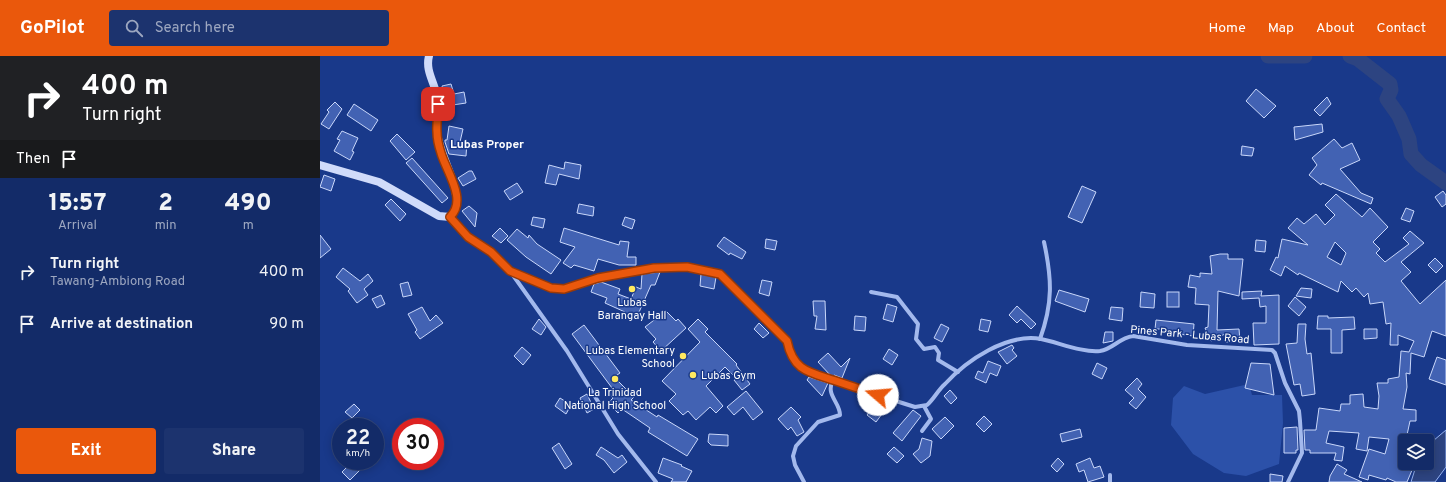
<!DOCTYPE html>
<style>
:root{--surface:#132b68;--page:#1c336e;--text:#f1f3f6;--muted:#9da7c0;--line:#32477c;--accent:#ea580c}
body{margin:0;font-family:Overpass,sans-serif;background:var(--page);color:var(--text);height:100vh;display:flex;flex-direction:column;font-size:15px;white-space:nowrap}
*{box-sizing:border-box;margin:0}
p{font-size:13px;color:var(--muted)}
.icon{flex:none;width:22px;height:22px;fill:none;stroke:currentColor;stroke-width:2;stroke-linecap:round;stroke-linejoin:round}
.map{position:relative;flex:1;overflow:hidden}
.sheet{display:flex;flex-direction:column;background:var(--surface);width:320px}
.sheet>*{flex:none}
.guide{background:#202124;color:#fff;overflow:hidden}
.fabs{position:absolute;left:1078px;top:378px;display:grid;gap:8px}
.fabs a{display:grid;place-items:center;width:36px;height:36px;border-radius:4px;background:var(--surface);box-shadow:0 2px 10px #0003,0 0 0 1px var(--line);font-size:20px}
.speed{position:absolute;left:12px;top:362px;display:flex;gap:8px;font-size:20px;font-weight:700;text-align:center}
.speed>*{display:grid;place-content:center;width:52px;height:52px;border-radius:50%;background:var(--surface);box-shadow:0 2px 10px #0003,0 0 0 1px var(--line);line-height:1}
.speed small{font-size:10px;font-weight:400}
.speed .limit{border:6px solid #d22;background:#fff;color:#111}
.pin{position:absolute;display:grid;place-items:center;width:34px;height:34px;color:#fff;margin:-17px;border-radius:8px;box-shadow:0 2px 6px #0006}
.me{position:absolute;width:44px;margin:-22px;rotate:288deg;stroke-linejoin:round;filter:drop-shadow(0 0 3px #0008)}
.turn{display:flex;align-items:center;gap:14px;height:84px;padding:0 16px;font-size:18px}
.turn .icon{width:52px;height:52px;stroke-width:2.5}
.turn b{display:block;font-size:28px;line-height:34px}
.then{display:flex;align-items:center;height:38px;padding:0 16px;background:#0003;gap:8px;font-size:15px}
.eta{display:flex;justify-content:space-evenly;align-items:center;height:68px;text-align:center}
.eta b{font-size:24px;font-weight:800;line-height:28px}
.action{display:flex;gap:8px;margin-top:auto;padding:8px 16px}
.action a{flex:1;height:46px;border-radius:4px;background:var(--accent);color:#fff;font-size:16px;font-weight:800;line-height:46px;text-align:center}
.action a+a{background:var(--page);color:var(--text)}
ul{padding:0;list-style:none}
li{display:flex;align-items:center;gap:12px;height:52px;padding:0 16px}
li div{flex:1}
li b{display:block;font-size:15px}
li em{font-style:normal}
header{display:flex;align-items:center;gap:24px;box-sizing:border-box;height:56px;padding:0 20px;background:var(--accent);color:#fff}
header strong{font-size:19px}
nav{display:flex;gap:22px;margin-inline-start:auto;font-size:14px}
.search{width:280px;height:36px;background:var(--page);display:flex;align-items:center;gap:10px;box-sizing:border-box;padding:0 14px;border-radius:4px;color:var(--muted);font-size:15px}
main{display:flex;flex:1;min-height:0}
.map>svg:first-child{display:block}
</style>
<header>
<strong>GoPilot</strong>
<div class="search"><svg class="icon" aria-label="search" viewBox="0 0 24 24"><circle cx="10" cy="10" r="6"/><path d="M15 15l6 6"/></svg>Search here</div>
<nav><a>Home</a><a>Map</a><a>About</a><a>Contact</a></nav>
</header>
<main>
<section class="sheet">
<div class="guide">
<div class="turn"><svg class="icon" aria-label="right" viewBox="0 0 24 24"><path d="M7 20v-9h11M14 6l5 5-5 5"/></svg><div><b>400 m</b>Turn right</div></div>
<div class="then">Then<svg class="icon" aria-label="arrive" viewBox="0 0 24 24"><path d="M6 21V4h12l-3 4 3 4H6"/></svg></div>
</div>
<div class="eta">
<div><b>15:57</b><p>Arrival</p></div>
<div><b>2</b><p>min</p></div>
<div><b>490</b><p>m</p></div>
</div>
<ul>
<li><svg class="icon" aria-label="right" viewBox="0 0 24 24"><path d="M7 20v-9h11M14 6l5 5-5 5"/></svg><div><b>Turn right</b><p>Tawang-Ambiong Road</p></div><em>400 m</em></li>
<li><svg class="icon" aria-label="arrive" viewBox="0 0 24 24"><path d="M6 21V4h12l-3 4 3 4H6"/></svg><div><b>Arrive at destination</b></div><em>90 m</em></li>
</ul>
<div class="action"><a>Exit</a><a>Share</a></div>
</section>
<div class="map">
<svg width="1126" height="426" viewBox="0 0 1126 426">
<rect width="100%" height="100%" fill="#19398a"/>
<!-- green -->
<path fill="#2c51a9" d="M 929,328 L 932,339 L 962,339 L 963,367 L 959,408 L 926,420 L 904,417 L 873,398 L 851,369 L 853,342 L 864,330 L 885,338 Z"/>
<!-- water -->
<path fill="#2d4481" stroke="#96b2f0" d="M 1126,374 L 1126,411 L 1115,426 L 1091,426 L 1097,407 L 1107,407 L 1107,390 Z"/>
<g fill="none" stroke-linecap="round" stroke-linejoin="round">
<!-- river -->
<g stroke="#2d4481" stroke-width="15">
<path d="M 948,0 L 985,0"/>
<path d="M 1030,0 L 1038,3 L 1070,28 L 1071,34 L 1067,43 L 1079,60 L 1089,83 L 1091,98 L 1101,109 L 1126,127"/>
</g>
</g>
<!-- building -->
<g fill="#4262b3" stroke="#c9d7fa" fill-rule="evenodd">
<path d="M 131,28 L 134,38 L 144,36 L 146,47 L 126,50 L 122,30 Z"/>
<path d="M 936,33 L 956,50 L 944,62 L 926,45 Z"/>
<path d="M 1007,41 L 1011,48 L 1000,60 L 994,54 Z"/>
<path d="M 15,46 L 22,53 L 9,73 L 1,68 L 9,56 L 7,54 Z"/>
<path d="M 34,48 L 58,64 L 51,75 L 27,59 Z"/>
<path d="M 1002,68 L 1003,76 L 975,84 L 974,71 Z"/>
<path d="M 129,70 L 143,73 L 140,86 L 147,86 L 146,100 L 129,98 L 125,86 L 125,84 L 127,84 Z"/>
<path d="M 22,75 L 38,82 L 32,95 L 34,96 L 30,104 L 14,95 L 20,84 L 17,83 Z"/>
<path d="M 77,78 L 95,96 L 86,104 L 70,85 Z"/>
<path d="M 1014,83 L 1022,92 L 1032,87 L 1040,104 L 1020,113 L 1041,137 L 1053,142 L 1051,148 L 1002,127 L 1001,129 L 989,119 L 997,109 L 992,102 Z"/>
<path d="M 922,90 L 934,92 L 932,100 L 921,99 Z"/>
<path d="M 92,102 L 128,142 L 122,147 L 86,107 Z"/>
<path d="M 245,106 L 261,109 L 259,123 L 239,118 L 236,129 L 225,127 L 229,109 L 244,113 Z"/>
<path d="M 149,115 L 152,115 L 156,123 L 143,130 L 138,122 Z"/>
<path d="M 4,119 L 15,123 L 11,135 L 0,131 Z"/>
<path d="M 197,127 L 203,136 L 190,144 L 184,135 Z"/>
<path d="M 762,130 L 776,136 L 762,167 L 748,161 Z"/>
<path d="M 1123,135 L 1126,139 L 1126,148 L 1122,151 L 1115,141 Z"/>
<path d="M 1016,138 L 1042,161 L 1050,152 L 1068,171 L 1053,186 L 1060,193 L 1056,197 L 1065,206 L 1089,188 L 1083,182 L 1090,175 L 1104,187 L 1081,206 L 1091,216 L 1081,225 L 1100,248 L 1126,224 L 1126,280 L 1112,275 L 1104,301 L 1091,297 L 1090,318 L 1086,317 L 1087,331 L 1083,353 L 1096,354 L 1096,365 L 1090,365 L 1087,379 L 1100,385 L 1085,385 L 1085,407 L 1095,407 L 1087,426 L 1076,426 L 1067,422 L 1066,424 L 1049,419 L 1048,424 L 1039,421 L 1049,393 L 1065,398 L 1069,383 L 1049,381 L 1047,395 L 1036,393 L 1039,377 L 1009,375 L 1006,387 L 1024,391 L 1022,405 L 1014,404 L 1016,397 L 990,397 L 990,394 L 985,394 L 984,374 L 996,374 L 999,352 L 1020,355 L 1021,348 L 1030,348 L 1030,339 L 1043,338 L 1044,351 L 1058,353 L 1059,340 L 1057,327 L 1068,327 L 1068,323 L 1079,321 L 1081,295 L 1089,296 L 1094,285 L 1078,279 L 1078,289 L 1070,289 L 1071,267 L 1066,268 L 1063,246 L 1050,248 L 1048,237 L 1044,241 L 1036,232 L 1032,236 L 1021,225 L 1018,236 L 979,217 L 978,219 L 965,210 L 961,220 L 950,214 L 956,201 L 958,202 L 962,183 L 988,189 L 968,172 L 977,162 L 984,168 L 996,158 L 1005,169 L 1015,159 L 1005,149 ZM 1015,186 L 1026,197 L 1021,209 L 1007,201 Z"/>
<path d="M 71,143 L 86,158 L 80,165 L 65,149 Z"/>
<path d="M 259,148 L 274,151 L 273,160 L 257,157 Z"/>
<path d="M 149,150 L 157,157 L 155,171 L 142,155 Z"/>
<path d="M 1086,152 L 1094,155 L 1090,166 L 1081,163 Z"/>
<path d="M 213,161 L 225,163 L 223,172 L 211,169 Z"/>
<path d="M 305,161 L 315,164 L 312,173 L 302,169 Z"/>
<path d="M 180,172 L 188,180 L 181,187 L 172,180 Z"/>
<path d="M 244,172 L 299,189 L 300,185 L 309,186 L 307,201 L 316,201 L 316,209 L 299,209 L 278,203 L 274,215 L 254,209 L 251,212 L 243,207 L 255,191 L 240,186 Z"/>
<path d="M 197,173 L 208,182 L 209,179 L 217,188 L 241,204 L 231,218 L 206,201 L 187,184 Z"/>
<path d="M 0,179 L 11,193 L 0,202 Z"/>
<path d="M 404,181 L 426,196 L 422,203 L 410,197 L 409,199 L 397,190 Z"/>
<path d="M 446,183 L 457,185 L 455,194 L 445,192 Z"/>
<path d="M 936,184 L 946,185 L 945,196 L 935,195 Z"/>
<path d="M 900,198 L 908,198 L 908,203 L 923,203 L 919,240 L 898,235 L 897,274 L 919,273 L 920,285 L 906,286 L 905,278 L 891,285 L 885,272 L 888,271 L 889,249 L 875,248 L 876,232 L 868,231 L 870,219 L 880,221 L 880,217 L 892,218 L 890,200 Z"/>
<path d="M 1115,202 L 1123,210 L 1116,217 L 1108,209 Z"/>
<path d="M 23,212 L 40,225 L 48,218 L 53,225 L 44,233 L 48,239 L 37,247 L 28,235 L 30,233 L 16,221 Z"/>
<path d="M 340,216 L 335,229 L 331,229 L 316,263 L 304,259 L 305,256 L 285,247 L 287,242 L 271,236 L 274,228 L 281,226 L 300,233 L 298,238 L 311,243 L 316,231 L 321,233 L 322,218 Z"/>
<path d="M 381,218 L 396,221 L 394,233 L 380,230 Z"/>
<path d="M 442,224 L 452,226 L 449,240 L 439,237 Z"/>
<path d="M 88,226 L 92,239 L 83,241 L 80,228 Z"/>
<path d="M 981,232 L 992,233 L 991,242 L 976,240 Z"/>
<path d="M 739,234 L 769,243 L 765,256 L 735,245 Z"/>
<path d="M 942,235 L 941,240 L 959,239 L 959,288 L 934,289 L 933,267 L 946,267 L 946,250 L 940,251 L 939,242 L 922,243 L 922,236 Z"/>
<path d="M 821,236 L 835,238 L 834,252 L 820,251 Z"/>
<rect x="847" y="236" width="12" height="15"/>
<path d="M 61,239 L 65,248 L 57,252 L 52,243 Z"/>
<path d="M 975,241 L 986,251 L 979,260 L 968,250 Z"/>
<path d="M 493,245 L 505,245 L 506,274 L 495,273 L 497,260 L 494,260 Z"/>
<path d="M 567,248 L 577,251 L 573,266 L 563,263 Z"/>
<path d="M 697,250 L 716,268 L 711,273 L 701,263 L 697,267 L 689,259 Z"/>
<path d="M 102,251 L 110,265 L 116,259 L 123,267 L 100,283 L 95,276 L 97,274 L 88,258 Z"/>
<path d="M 791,251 L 803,252 L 802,265 L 789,263 Z"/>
<path d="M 346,255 L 356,265 L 358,263 L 366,272 L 341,295 L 333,286 L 336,283 L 325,271 Z"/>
<path d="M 535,260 L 546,261 L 545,275 L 534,274 Z"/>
<path d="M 998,260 L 1008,260 L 1008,262 L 1034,261 L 1035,273 L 1022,274 L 1022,297 L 1011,297 L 1011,273 L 997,273 Z"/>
<path d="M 219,263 L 226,271 L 221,279 L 212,273 Z"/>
<path d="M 378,263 L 388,273 L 385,276 L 417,308 L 416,309 L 430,328 L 422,334 L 414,324 L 417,323 L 405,311 L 386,330 L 403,350 L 396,357 L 390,351 L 376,364 L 368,355 L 363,359 L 349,345 L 356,338 L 342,325 L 380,286 L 368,273 Z"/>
<path d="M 661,263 L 671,265 L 668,276 L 659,274 Z"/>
<path d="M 836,264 L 874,268 L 873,280 L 845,276 L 846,273 L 835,273 Z"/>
<path d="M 439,267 L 449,277 L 443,282 L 434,273 Z"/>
<path d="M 621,268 L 629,272 L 622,286 L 614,282 Z"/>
<path d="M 978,268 L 986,268 L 985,283 L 987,298 L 991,297 L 995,338 L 982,340 L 980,328 L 974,329 L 966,288 L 977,287 Z"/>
<path d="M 264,269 L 300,317 L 294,321 L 314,341 L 311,344 L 337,361 L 338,359 L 378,383 L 367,400 L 328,376 L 330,372 L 302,353 L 298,357 L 288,347 L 293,342 L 288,336 L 292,332 L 252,278 Z"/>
<path d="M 1044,273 L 1057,273 L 1057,282 L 1044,283 Z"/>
<path d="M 785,276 L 793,276 L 793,285 L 783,287 Z"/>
<path d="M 692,289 L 694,292 L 692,294 L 697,300 L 687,308 L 678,296 Z"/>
<path d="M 202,291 L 211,299 L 203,309 L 194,300 Z"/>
<path d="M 569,293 L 578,299 L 572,309 L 563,303 Z"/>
<path d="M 508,297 L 521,311 L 530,302 L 522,322 L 514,319 L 512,321 L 498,306 Z"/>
<path d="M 1117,301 L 1126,304 L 1126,329 L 1109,323 Z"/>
<path d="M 668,305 L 681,310 L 677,320 L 670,317 L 666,327 L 655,322 L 658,315 L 663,317 Z"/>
<path d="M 777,307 L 787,312 L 782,323 L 772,318 Z"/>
<path d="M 931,307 L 950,308 L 954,339 L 925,332 Z"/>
<path d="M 489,321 L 508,327 L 502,340 L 487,324 Z"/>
<path d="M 817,322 L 822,328 L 818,333 L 826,341 L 816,353 L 809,347 L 814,342 L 805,334 Z"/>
<path d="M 630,334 L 637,342 L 631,348 L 624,340 Z"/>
<path d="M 426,335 L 443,356 L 433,364 L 423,351 L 414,359 L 407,351 Z"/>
<path d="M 267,338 L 274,353 L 267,357 L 260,342 Z"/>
<path d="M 240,342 L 251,349 L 246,358 L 235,350 Z"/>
<path d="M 34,348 L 40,354 L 32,362 L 25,356 Z"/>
<path d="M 556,348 L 565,354 L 556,366 L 547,359 Z"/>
<path d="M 471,351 L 481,361 L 478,364 L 484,376 L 477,380 L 471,371 L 468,374 L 458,363 Z"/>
<path d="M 593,354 L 601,360 L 582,385 L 573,377 Z"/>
<path d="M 664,360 L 672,368 L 664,376 L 656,368 Z"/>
<path d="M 625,361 L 634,370 L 621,383 L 612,373 Z"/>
<path d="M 977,371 L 978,394 L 976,394 L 976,397 L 964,397 L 964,372 Z"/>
<path d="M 760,373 L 762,381 L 742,386 L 740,378 Z"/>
<path d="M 389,378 L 408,379 L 408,390 L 391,389 L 388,386 Z"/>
<path d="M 602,382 L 612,385 L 610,400 L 601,407 L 593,398 L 599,393 Z"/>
<path d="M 239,387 L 252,408 L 245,413 L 232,392 Z"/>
<path d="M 281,391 L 298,402 L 302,399 L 307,406 L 294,417 L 284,404 L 276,399 Z"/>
<path d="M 574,391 L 584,400 L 577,407 L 567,398 Z"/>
<path d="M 343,402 L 362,409 L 361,410 L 372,415 L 366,426 L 351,426 L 353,423 L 338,417 Z"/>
<path d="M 738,402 L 744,408 L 737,416 L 731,410 Z"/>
<path d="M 770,402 L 774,412 L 780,410 L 784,421 L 768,426 L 764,414 L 759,416 L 756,408 Z"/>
<path d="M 33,405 L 49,405 L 30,424 L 22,416 Z"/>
<path d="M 1017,408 L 1027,414 L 1024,418 L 1042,426 L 1009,426 L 1010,420 Z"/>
<path d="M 950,418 L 963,420 L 962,426 L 950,426 Z"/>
</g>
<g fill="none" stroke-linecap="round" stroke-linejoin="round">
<!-- minor -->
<g stroke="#a3b9ed" stroke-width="4">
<path d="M 130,161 L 149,181 L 171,196 L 190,215 L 231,232 L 244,233 L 278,223 L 334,212 L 367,211 L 400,218 L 467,285 C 470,300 478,309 490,318 L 595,351 L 607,349 C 614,343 618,334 625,328 C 647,304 687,277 721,283 C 737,286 763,297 780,295 C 793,293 799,282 813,280 L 867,289 L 952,294 L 955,297 L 965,327 L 979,355 L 980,365 L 982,397 L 968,426"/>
<path d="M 190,215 L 247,295 L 298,378 L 336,426"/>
<path d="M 551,236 L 577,241 L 598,268 L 596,283 L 604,293 L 615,291 L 619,297 L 618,304 L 638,316"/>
<path d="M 720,283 C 733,247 732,223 724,186"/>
<path d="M 602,375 L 611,363 L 604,350"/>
<path d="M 790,419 L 790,426"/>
<path d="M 484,426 L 475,409 L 473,400 L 476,390 L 498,366 L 520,359 C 520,346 505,339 513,324"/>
</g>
<!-- secondary -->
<path stroke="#d0dbfa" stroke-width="8" d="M 0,109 L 59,126 L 119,160 L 130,161 C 150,143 117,98 117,75 C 116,63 119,53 117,41 C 115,27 105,15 109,0"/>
</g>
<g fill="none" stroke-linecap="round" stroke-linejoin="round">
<!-- route casing -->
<g stroke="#983908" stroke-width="10">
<path id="route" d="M 118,48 C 119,57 116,66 117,76 C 117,82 119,91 121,97 C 126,115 148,144 130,161 L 148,181 L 171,196 L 190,215 L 231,232 L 244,233 L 278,222 L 334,212 L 367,211 L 400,218 L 467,285 C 473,314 488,316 513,324 C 528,329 543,334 558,339"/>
</g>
<!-- route -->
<use href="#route" stroke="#ea580c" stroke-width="7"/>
</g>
<!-- markers -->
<g fill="#ffe95f" stroke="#19398a" stroke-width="1.5">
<circle cx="312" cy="233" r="4"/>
<circle cx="363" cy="300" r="4"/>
<circle cx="373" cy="319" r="4"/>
<circle cx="295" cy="323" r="4"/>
</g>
<g text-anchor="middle" stroke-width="3" stroke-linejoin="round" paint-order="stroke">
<!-- poi labels -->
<g font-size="11" fill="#fff" stroke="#19398a">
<text x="312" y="250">Lubas<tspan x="312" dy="13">Barangay Hall</tspan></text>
<text x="355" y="298" text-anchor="end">Lubas Elementary<tspan x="355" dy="13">School</tspan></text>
<text x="381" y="323" text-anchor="start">Lubas Gym</text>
<text x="295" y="340">La Trinidad<tspan x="295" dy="13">National High School</tspan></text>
</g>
<!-- street labels -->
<g font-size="11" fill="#fff" stroke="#19398a">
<text transform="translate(870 278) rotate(5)" y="4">Pines Park - Lubas Road</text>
</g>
<!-- neighbourhood labels -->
<g font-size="12" font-weight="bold" fill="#fff" stroke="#19398a">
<text x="167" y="92">Lubas Proper</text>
</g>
</g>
</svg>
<div class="fabs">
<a><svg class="icon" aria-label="layers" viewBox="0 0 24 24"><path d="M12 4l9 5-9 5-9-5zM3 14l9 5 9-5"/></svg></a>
</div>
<div class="speed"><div>22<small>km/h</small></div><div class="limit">30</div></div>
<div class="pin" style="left:118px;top:48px;background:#d93025"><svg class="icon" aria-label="arrive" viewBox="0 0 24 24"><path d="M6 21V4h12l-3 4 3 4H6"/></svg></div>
<svg class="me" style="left:558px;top:339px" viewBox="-20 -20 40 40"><circle r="19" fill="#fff"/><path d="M0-13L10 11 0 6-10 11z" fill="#ea580c"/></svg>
</div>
</main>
